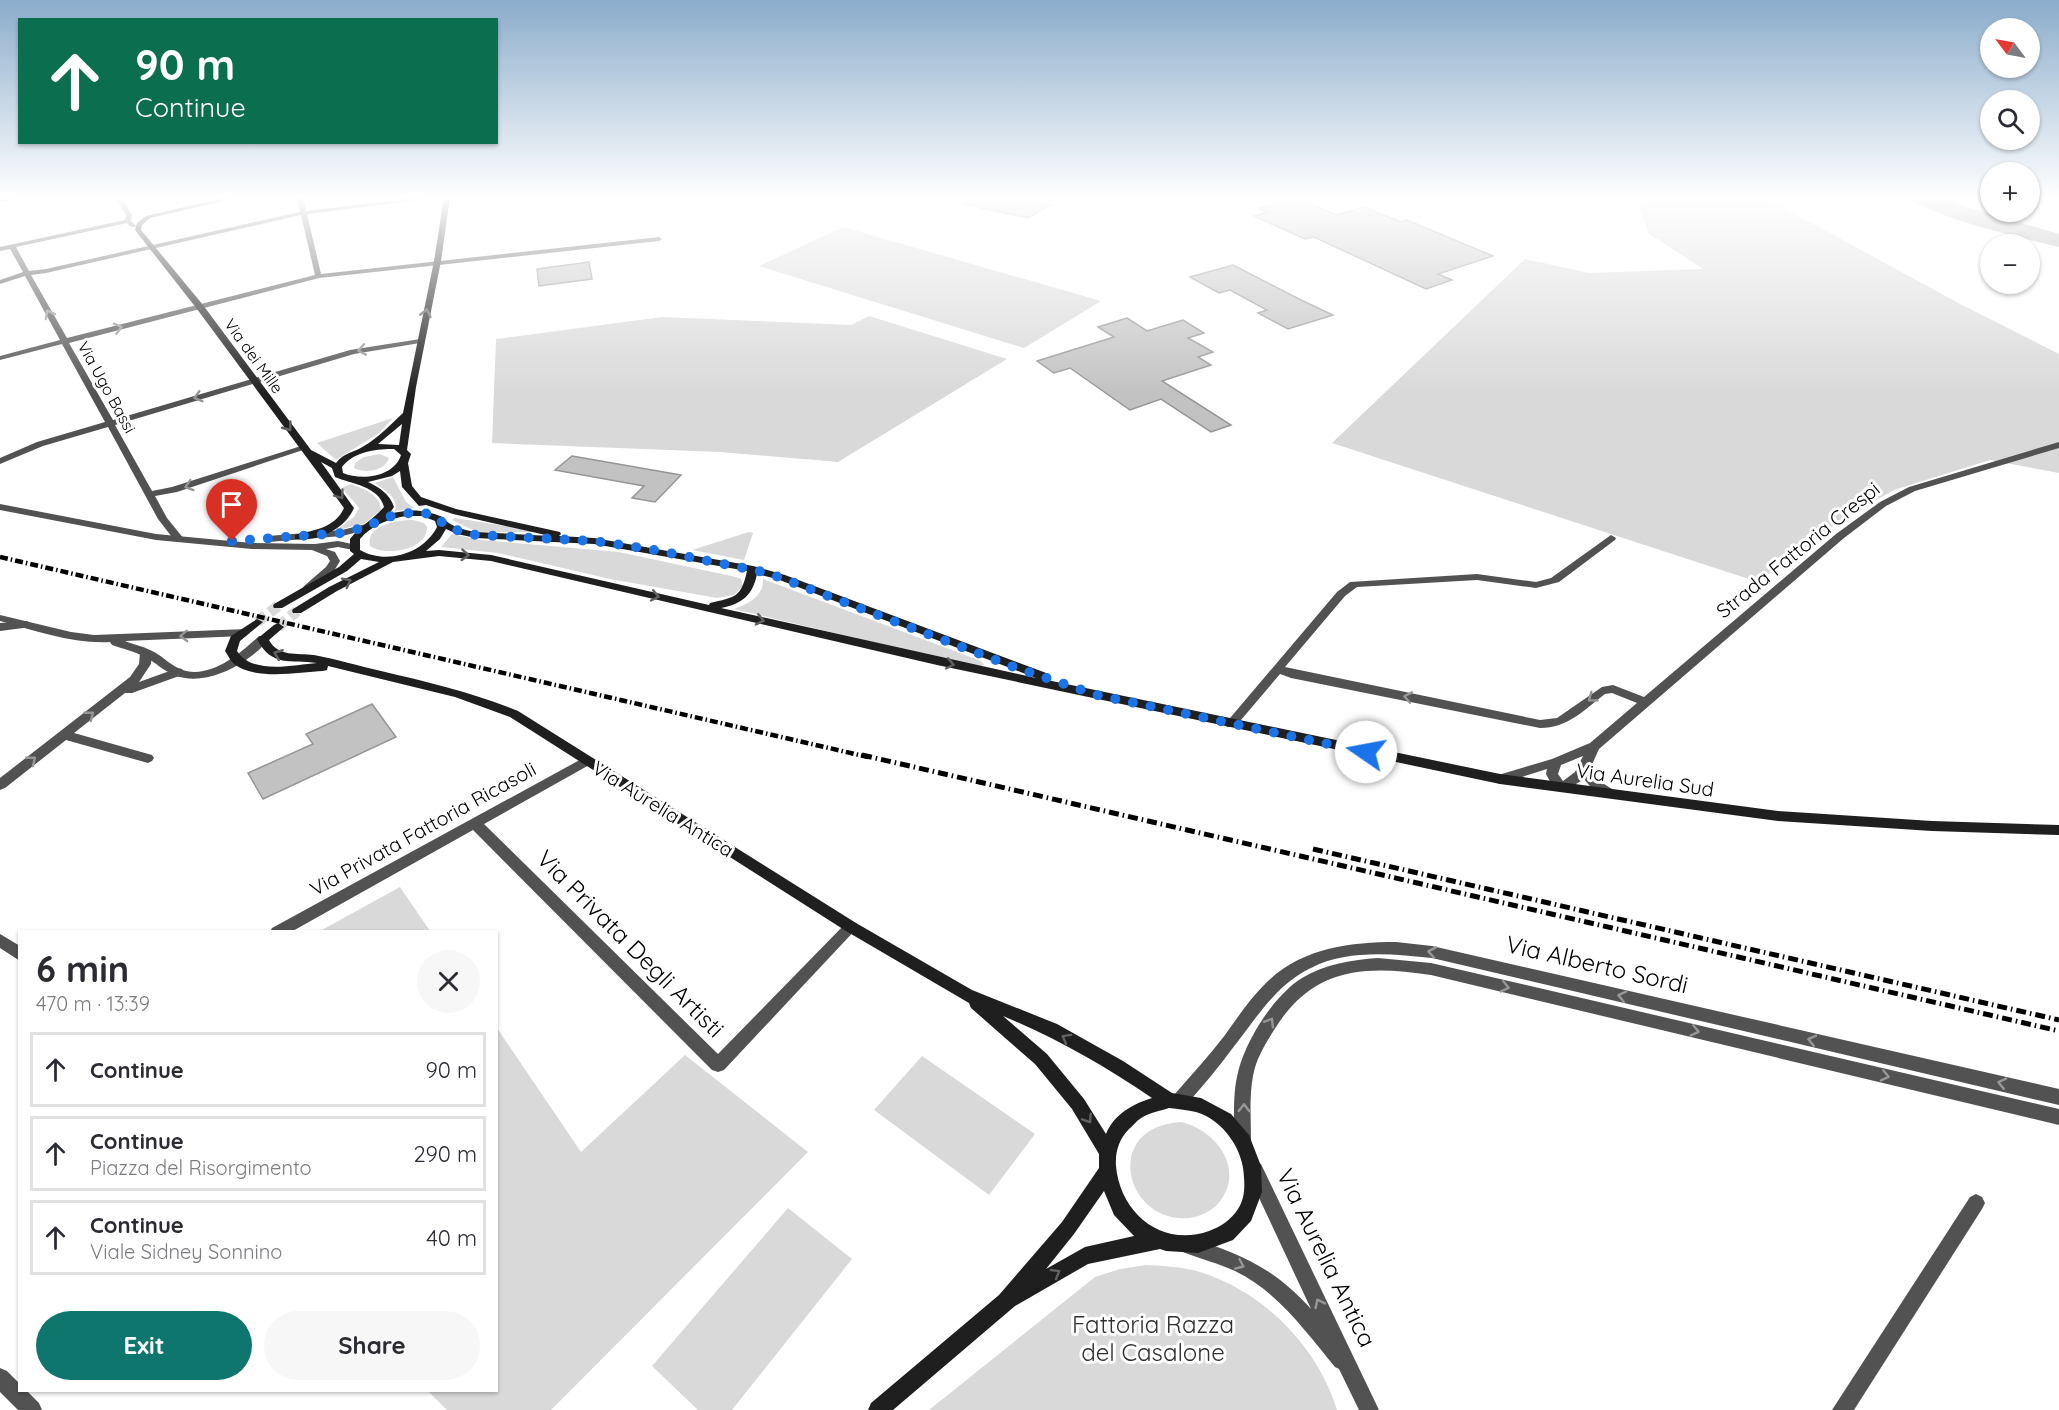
<!DOCTYPE html>
<meta charset="utf-8">
<style>
:root{--surface:#fff;--page:#f7f7f7;--text:#2b2b33;--muted:#7c7c81;--line:#e1e1e2;--accent:#0f766e}
body{margin:0;font-family:Quicksand,sans-serif;background:var(--page);color:var(--text);height:100vh;display:flex;flex-direction:column;font-size:22px;white-space:nowrap}
*{box-sizing:border-box;margin:0}
p{font-size:20px;color:var(--muted)}
.icon{flex:none;width:33px;height:33px;fill:none;stroke:currentColor;stroke-width:2;stroke-linecap:round;stroke-linejoin:round}
.map{position:relative;flex:1;overflow:hidden}
.sheet{position:absolute;left:18px;top:930px;width:480px;height:462px;display:flex;flex-direction:column;background:var(--surface);border-radius:0px;box-shadow:0 2px 4px #0004}
.sheet>*{flex:none}
.hud{position:absolute;left:18px;top:18px;width:480px;height:126px;border-radius:0px;box-shadow:0 2px 4px #0004;background:#0b6e4f;color:#fff;overflow:hidden}
.needle{width:39px;rotate:302deg}
.buttons{position:absolute;left:1980px;top:18px;display:grid;gap:12px}
.buttons a{display:grid;place-items:center;width:60px;height:60px;border-radius:50%;background:var(--surface);box-shadow:0 2px 4px #0004;font-size:30px}
.pin{position:absolute;display:grid;place-items:center;width:51px;height:51px;color:#fff;margin:-62px -26px;border-radius:50% 50% 50% 0;rotate:-45deg;box-shadow:0 0 6px #0007}
.pin .icon{rotate:45deg}
.me{position:absolute;width:66px;margin:-33px;rotate:282deg;stroke-linejoin:round;filter:drop-shadow(0 0 4px #0008)}
.turn{display:flex;align-items:center;gap:21px;height:126px;padding:0 18px;font-size:27px}
.turn .icon{width:78px;height:78px;stroke-width:2.5}
.turn b{display:block;font-size:42px;line-height:51px}
.round{display:grid;place-items:center;flex:none;width:63px;height:63px;border-radius:32px;background:var(--page)}
.summary{display:flex;align-items:center;justify-content:space-between;height:102px;padding:0 18px}
h1{font-size:36px;font-weight:800;line-height:45px}
.primary-button{display:flex;gap:12px;margin-top:auto;padding:12px 18px}
.primary-button a{flex:1;height:69px;border-radius:36px;background:var(--accent);color:#fff;font-size:24px;font-weight:800;line-height:69px;text-align:center}
.primary-button a+a{background:var(--page);color:var(--text)}
ul{padding:0;list-style:none}
li{display:flex;align-items:center;gap:18px;height:75px;margin:0 12px 9px;padding:0 6px;border:3px solid var(--line);border-radius:0px}
li div{flex:1}
li b{display:block;font-size:22px}
li em{font-style:normal}
.map>svg:first-child{display:block}
</style>
<div class="map">
<svg width="2059" height="1410" viewBox="0 0 2059 1410">
<rect width="100%" height="100%" fill="#fff"/>
<!-- green -->
<g fill="#d9d9d9">
<path d="M 1653,197 L 1764,197 L 1962,305 L 2059,354 L 2059,473 L 1990,460 L 1894,490 L 1846,517 L 1758,582 L 1332,443 L 1525,259 L 1589,273 L 1703,269 L 1648,233 L 1638,203 Z"/>
<path d="M 843,227 L 1101,301 L 1024,348 L 759,266 Z"/>
<path d="M 869,316 L 1007,359 L 838,462 L 721,452 L 492,443 L 496,339 L 662,317 L 851,325 Z"/>
<path d="M 393,418 L 379,433 L 336,460 L 317,443 Z"/>
<path d="M 380,454 L 389,458 C 385,471 365,474 354,468 L 355,463 L 364,457 Z"/>
<path d="M 393,477 L 406,502 L 414,508 L 395,511 C 399,497 385,491 375,483 Z"/>
<path d="M 350,484 C 363,488 381,495 381,510 L 365,523 L 335,531 L 354,517 L 359,508 L 342,488 Z"/>
<path d="M 455,518 L 537,531 L 537,532 L 477,532 L 454,521 L 452,520 Z"/>
<path d="M 413,520 L 424,523 L 427,527 C 428,550 385,557 370,546 C 365,525 398,520 413,520 Z"/>
<path d="M 749,532 L 753,533 L 744,560 L 692,550 Z"/>
<path d="M 452,534 L 481,540 L 619,552 L 736,577 L 741,579 L 743,586 L 734,595 L 717,598 L 610,579 L 498,553 L 441,547 Z"/>
<path d="M 763,579 L 981,661 L 984,665 L 977,667 L 734,609 C 748,604 764,596 763,579 Z"/>
<path d="M 400,887 L 430,931 L 320,931 Z"/>
<path d="M 497,1028 L 581,1152 L 685,1055 L 808,1152 L 551,1410 L 447,1410 L 428,1391 L 496,1390 Z"/>
<path d="M 922,1056 L 1035,1134 L 989,1195 L 874,1110 Z"/>
<path d="M 1181,1122 C 1214,1129 1245,1167 1221,1200 C 1214,1210 1202,1216 1190,1218 C 1126,1225 1100,1127 1181,1122 Z"/>
<path d="M 788,1208 L 852,1259 L 732,1410 L 698,1410 L 652,1366 Z"/>
<path d="M 1146,1265 C 1164,1266 1183,1267 1200,1272 C 1264,1292 1318,1347 1337,1410 L 929,1410 L 1095,1277 L 1120,1269 Z"/>
</g>
<!-- water -->
<path fill="#a0a0a0" d="M 1904,197 L 1949,197 L 1964,206 L 2059,234 L 2059,247 C 2007,234 1952,223 1904,197 Z"/>
<!-- building -->
<g fill="#c2c2c2" stroke="#969696" stroke-width="1.5">
<path d="M 964,197 L 1016,197 L 1050,205 L 1028,218 L 963,204 Z"/>
<path d="M 1298,198 L 1336,215 L 1364,207 L 1401,222 L 1407,220 L 1493,256 L 1438,274 L 1452,280 L 1426,289 L 1314,237 L 1305,239 L 1254,216 L 1268,212 L 1259,208 Z"/>
<path d="M 589,262 L 592,279 L 539,286 L 537,269 Z"/>
<path d="M 1233,265 L 1299,299 L 1333,315 L 1288,329 L 1258,313 L 1267,310 L 1230,290 L 1219,293 L 1190,277 Z"/>
<path d="M 1127,318 L 1147,331 L 1183,320 L 1204,333 L 1188,338 L 1213,352 L 1198,357 L 1211,365 L 1162,381 L 1231,425 L 1211,432 L 1161,399 L 1130,410 L 1070,368 L 1054,373 L 1037,361 L 1114,337 L 1098,327 Z"/>
<path d="M 572,456 L 681,475 L 655,502 L 632,498 L 644,486 L 555,470 Z"/>
<path d="M 372,704 L 396,737 L 263,799 L 248,773 L 313,744 L 306,734 Z"/>
</g>
<g fill="none" stroke-linecap="round" stroke-linejoin="round">
<!-- secondary-tunnel -->
<g stroke="#d9d9d9" stroke-width="11" stroke-dasharray="11 5" stroke-linecap="butt">
<path d="M 257,622 L 278,606"/>
<path d="M 278,627 L 297,611"/>
</g>
<!-- minor -->
<g fill="#525252" fill-rule="evenodd">
<path d="M 25,197 L 22,199 L 0,202 L 0,198 Z"/>
<path d="M 115,197 L 121,197 L 132,215 L 131,221 L 136,226 L 135,227 L 131,227 L 127,223 L 16,247 L 29,271 L 46,269 L 300,212 L 297,197 L 303,197 L 306,211 L 421,197 L 444,197 L 307,214 L 321,274 L 659,237 L 662,239 L 659,241 L 319,278 L 69,343 L 113,420 L 350,350 L 420,339 L 424,341 L 420,343 L 354,354 L 115,425 L 152,491 L 172,487 L 301,446 L 307,446 L 309,448 L 177,492 L 155,496 L 167,518 L 184,539 L 179,542 L 175,541 L 158,519 L 108,427 L 43,446 L 0,464 L 0,458 L 37,442 L 105,422 L 62,344 L 0,360 L 0,356 L 60,340 L 25,276 L 0,284 L 0,280 L 23,272 L 10,249 L 0,251 L 0,247 L 125,220 L 126,215 ZM 301,215 L 315,275 L 67,338 L 31,275 L 46,273 Z"/>
<path d="M 1582,197 L 1645,197 L 1642,199 Z"/>
<path d="M 2059,442 L 2059,448 L 1915,491 L 1886,506 L 1844,538 L 1599,749 L 1590,769 L 1601,782 L 1615,791 L 1616,794 L 1615,797 C 1602,800 1591,788 1584,779 L 1565,791 L 1555,791 L 1546,774 L 1547,769 L 1500,784 L 1495,782 L 1494,779 L 1495,776 L 1552,759 L 1590,743 L 1637,703 L 1612,693 L 1605,694 C 1584,710 1568,728 1540,728 L 1291,678 L 1280,674 L 1235,727 L 1227,727 L 1225,724 L 1337,592 L 1350,582 L 1477,574 L 1536,582 L 1551,578 L 1611,535 L 1616,538 L 1615,540 L 1559,582 L 1536,588 L 1477,580 L 1357,587 L 1345,596 L 1285,667 L 1540,720 L 1557,718 L 1602,687 L 1613,685 L 1644,697 L 1836,534 L 1880,502 L 1909,487 ZM 1583,756 L 1575,772 L 1563,781 L 1558,774 L 1561,765 Z"/>
<path d="M 27,621 L 33,625 L 31,627 L 0,631 L 0,623 Z"/>
<path d="M 146,649 L 152,653 L 151,664 L 139,682 L 178,668 L 182,669 L 184,672 L 182,675 L 132,693 L 125,693 L 74,733 L 152,755 L 154,758 L 152,761 L 148,763 L 66,740 L 5,788 L 0,790 L 0,778 L 130,677 L 139,664 L 140,653 Z"/>
<path d="M 587,756 L 591,758 L 593,761 L 591,764 L 484,824 L 718,1054 L 846,923 L 851,921 L 856,923 L 858,927 L 724,1070 L 718,1072 L 712,1070 L 473,830 L 291,932 L 270,932 L 272,928 Z"/>
<path d="M 0,934 L 20,946 L 20,961 L 0,948 Z"/>
<path d="M 1396,942 L 1432,946 L 2059,1089 L 2059,1105 L 1432,958 C 1393,954 1347,949 1311,968 C 1275,985 1256,1019 1232,1049 C 1218,1068 1202,1087 1186,1105 L 1180,1108 L 1174,1105 L 1172,1100 L 1174,1095 C 1191,1075 1209,1056 1225,1035 C 1238,1017 1251,997 1268,981 C 1303,948 1350,942 1396,942 Z"/>
<path d="M 1378,958 L 1431,963 L 2059,1109 L 2059,1125 L 1431,975 C 1364,965 1313,967 1274,1030 C 1265,1044 1256,1059 1253,1076 C 1249,1097 1251,1119 1251,1140 L 1249,1146 L 1243,1148 L 1237,1146 C 1233,1137 1234,1128 1234,1118 C 1234,1105 1234,1090 1237,1077 C 1243,1044 1273,996 1302,978 C 1325,964 1352,960 1378,958 Z"/>
<path d="M 1976,1194 L 1982,1197 L 1985,1203 L 1982,1209 L 1854,1410 L 1832,1410 L 1970,1197 Z"/>
<path d="M 0,1368 L 7,1371 L 20,1384 L 20,1390 L 26,1390 L 39,1403 L 42,1410 L 18,1410 L 0,1392 Z"/>
</g>
<!-- tertiary -->
<g fill="#525252" fill-rule="evenodd">
<path d="M 0,504 L 156,534 L 252,543 L 315,544 L 338,541 L 357,545 L 358,547 L 353,550 L 338,547 L 326,549 L 335,552 L 340,561 L 334,571 L 312,590 L 308,591 L 303,588 L 304,586 L 326,567 L 330,561 L 327,556 L 312,550 L 252,549 L 156,540 L 0,510 Z"/>
<path d="M 366,524 L 370,525 L 370,529 L 342,536 L 268,542 L 263,539 L 268,536 L 342,530 Z"/>
<path d="M 0,615 L 71,632 L 94,635 L 247,629 L 249,632 L 247,635 L 243,636 L 125,641 C 135,645 146,647 156,653 C 164,658 171,665 180,669 C 208,681 240,654 259,636 L 267,636 L 269,639 C 249,664 206,688 174,675 C 164,671 156,663 147,658 C 136,652 124,649 112,645 L 110,642 C 73,644 36,631 0,621 Z"/>
<path d="M 1255,1162 L 1261,1164 L 1379,1410 L 1359,1410 L 1339,1369 L 1335,1367 C 1306,1332 1277,1291 1235,1271 C 1218,1263 1200,1259 1183,1252 L 1180,1246 L 1183,1240 L 1189,1237 C 1242,1255 1273,1267 1311,1309 L 1246,1170 L 1249,1164 Z"/>
</g>
<!-- secondary -->
<g fill="#1f1f1f" fill-rule="evenodd">
<path d="M 228,197 L 241,197 L 150,218 L 142,225 L 141,230 L 203,305 L 311,450 L 336,463 C 344,452 354,453 364,446 C 378,438 391,424 403,413 L 434,261 L 444,197 L 450,197 L 441,261 L 416,387 L 407,450 L 411,454 L 408,463 L 412,486 L 421,497 L 456,509 L 560,532 L 561,534 L 559,536 L 594,538 L 753,566 L 785,575 L 1049,674 L 1051,677 L 1047,680 L 1500,774 L 1778,811 L 1932,821 L 2059,825 L 2059,835 L 1932,831 L 1778,821 L 1500,784 L 937,665 L 491,561 L 439,556 L 393,562 L 337,591 L 301,613 L 293,613 L 292,611 L 293,609 L 329,587 L 379,562 L 361,559 L 347,571 L 282,608 L 274,608 L 273,606 L 274,604 L 339,567 L 354,554 L 350,551 L 350,539 C 360,526 374,519 384,507 C 379,486 351,484 335,477 L 332,468 L 321,462 L 354,508 C 345,529 318,542 295,539 L 295,535 C 314,530 335,528 344,508 L 197,309 L 135,230 L 137,223 L 146,216 ZM 402,424 L 399,445 L 378,444 ZM 388,449 L 394,449 L 401,455 C 394,477 362,481 343,473 L 342,467 C 353,453 370,450 388,449 ZM 400,471 L 402,487 L 419,506 L 426,505 L 453,514 L 550,536 L 476,532 C 465,530 449,527 443,517 C 422,509 410,509 389,514 L 394,507 C 390,494 380,488 368,482 L 392,476 ZM 406,516 L 422,516 L 435,521 L 437,527 C 423,554 386,565 360,550 L 360,539 C 372,525 388,519 406,516 ZM 446,529 L 457,534 L 476,538 L 594,544 L 747,571 C 741,598 735,597 710,603 L 709,605 L 491,555 L 439,550 L 426,551 L 440,539 ZM 757,574 L 777,579 L 1036,678 L 721,608 C 742,604 753,595 757,574 Z"/>
<path d="M 257,619 L 263,622 L 240,641 L 237,651 C 252,675 293,665 317,663 C 290,659 272,668 257,639 L 274,625 L 278,623 L 284,627 L 269,640 C 278,657 297,653 314,655 C 336,659 359,666 381,671 C 428,682 474,693 518,711 L 856,923 L 972,990 L 1057,1024 L 1123,1061 L 1172,1093 L 1201,1098 L 1231,1114 L 1249,1135 L 1261,1166 L 1262,1192 L 1251,1221 L 1233,1240 L 1198,1253 L 1166,1251 L 1160,1249 L 1088,1264 L 1015,1306 L 893,1410 L 868,1410 L 871,1403 L 999,1295 L 1062,1222 L 1099,1168 L 1099,1154 L 1072,1109 L 1035,1064 L 971,1008 L 969,1003 L 846,931 L 510,717 L 455,697 L 328,666 L 327,670 L 323,671 C 299,672 253,681 233,663 C 230,660 228,655 225,651 L 231,636 ZM 1003,1016 C 1058,1039 1103,1065 1152,1098 C 1133,1104 1114,1114 1106,1134 L 1084,1099 L 1047,1054 ZM 1169,1108 C 1178,1109 1188,1110 1196,1112 C 1224,1120 1244,1151 1244,1178 C 1245,1189 1244,1200 1238,1209 C 1231,1220 1220,1227 1209,1231 C 1162,1248 1120,1213 1116,1166 C 1115,1152 1119,1139 1129,1129 C 1134,1125 1138,1119 1143,1117 C 1151,1112 1161,1111 1169,1108 ZM 1104,1191 L 1114,1215 L 1134,1236 L 1085,1247 L 1046,1269 L 1074,1234 Z"/>
</g>
<!-- rail-far1 -->
<path stroke="#000" stroke-width="4.5" stroke-dasharray="8 3 1.5 3" stroke-linecap="butt" d="M 0,557 L 868,757"/>
<!-- rail -->
<g stroke="#000" stroke-width="5" stroke-dasharray="10 4 1.5 4" stroke-linecap="butt">
<path d="M 862,755 L 2059,1031"/>
<path d="M 1313,849 L 2059,1020"/>
</g>
</g>
<!-- one-way arrows -->
<defs><path id="oneway-chevron" d="M-2-3.5L2.5 0L-2 3.5" fill="none" stroke-width="1.6" stroke-linecap="round" stroke-linejoin="round" transform="scale(1.5)"/></defs>
<g stroke="#626262">
<use href="#oneway-chevron" transform="translate(426 313) rotate(-77)"/>
<use href="#oneway-chevron" transform="translate(288 427) rotate(53)"/>
<use href="#oneway-chevron" transform="translate(340 495) rotate(54)"/>
<use href="#oneway-chevron" transform="translate(465 555) rotate(4)"/>
<use href="#oneway-chevron" transform="translate(347 582) rotate(-27)"/>
<use href="#oneway-chevron" transform="translate(655 596) rotate(12)"/>
<use href="#oneway-chevron" transform="translate(760 620) rotate(13)"/>
<use href="#oneway-chevron" transform="translate(278 654) rotate(-158)"/>
<use href="#oneway-chevron" transform="translate(950 664) rotate(12)"/>
<use href="#oneway-chevron" transform="translate(1066 1038) rotate(-151)"/>
<use href="#oneway-chevron" transform="translate(1088 1119) rotate(57)"/>
<use href="#oneway-chevron" transform="translate(1056 1273) rotate(-30)"/>
</g>
<g stroke="#979797">
<use href="#oneway-chevron" transform="translate(49 314) rotate(-119)"/>
<use href="#oneway-chevron" transform="translate(118 328) rotate(-14)"/>
<use href="#oneway-chevron" transform="translate(362 350) rotate(169)"/>
<use href="#oneway-chevron" transform="translate(198 397) rotate(164)"/>
<use href="#oneway-chevron" transform="translate(189 486) rotate(162)"/>
<use href="#oneway-chevron" transform="translate(184 636) rotate(178)"/>
<use href="#oneway-chevron" transform="translate(1408 697) rotate(-169)"/>
<use href="#oneway-chevron" transform="translate(1592 698) rotate(144)"/>
<use href="#oneway-chevron" transform="translate(90 715) rotate(-38)"/>
<use href="#oneway-chevron" transform="translate(32 760) rotate(-38)"/>
<use href="#oneway-chevron" transform="translate(1432 952) rotate(-170)"/>
<use href="#oneway-chevron" transform="translate(1505 987) rotate(13)"/>
<use href="#oneway-chevron" transform="translate(1622 996) rotate(-167)"/>
<use href="#oneway-chevron" transform="translate(1270 1022) rotate(-58)"/>
<use href="#oneway-chevron" transform="translate(1695 1031) rotate(13)"/>
<use href="#oneway-chevron" transform="translate(1812 1040) rotate(-167)"/>
<use href="#oneway-chevron" transform="translate(1885 1076) rotate(13)"/>
<use href="#oneway-chevron" transform="translate(2002 1083) rotate(-167)"/>
<use href="#oneway-chevron" transform="translate(1244 1108) rotate(-89)"/>
<use href="#oneway-chevron" transform="translate(1240 1265) rotate(24)"/>
<use href="#oneway-chevron" transform="translate(1319 1303) rotate(-116)"/>
</g>
<!-- sky -->
<linearGradient id="sky" x2="0" y2="1"><stop stop-color="#8baccb"/><stop offset="0.5" stop-color="#fff"/><stop offset="1" stop-color="#fff" stop-opacity="0"/></linearGradient>
<rect width="2059" height="395" fill="url(#sky)"/>
<g fill="none" stroke-linecap="round" stroke-linejoin="round">
<!-- route -->
<path stroke="#1a73e8" stroke-width="10" stroke-dasharray="0 18" d="M 232,541 L 342,533 L 366,527 L 387,517 L 415,512 L 430,514 L 452,529 L 476,535 L 594,541 L 649,549 L 768,573 L 1014,667 L 1097,695 L 1366,752"/>
</g>
<g text-anchor="middle" stroke-width="6" stroke-linejoin="round" paint-order="stroke">
<!-- far-street labels -->
<g font-size="16" fill="#000" stroke="#fff">
<text transform="translate(254 356) rotate(54)" y="6">Via dei Mille</text>
<text transform="translate(107 387) rotate(61)" y="6">Via Ugo Bassi</text>
</g>
<!-- street labels -->
<g font-size="20" fill="#000" stroke="#fff">
<text transform="translate(1798 550) rotate(-39)" y="7">Strada Fattoria Crespi</text>
<text transform="translate(1645 780) rotate(8)" y="7">Via Aurelia Sud</text>
<text transform="translate(663 809) rotate(32)" y="7">Via Aurelia Antica</text>
<text transform="translate(423 829) rotate(-29)" y="7">Via Privata Fattoria Ricasoli</text>
</g>
<!-- near-street labels -->
<g font-size="24" fill="#000" stroke="#fff">
<text transform="translate(630 944) rotate(45)" y="8">Via Privata Degli Artisti</text>
<text transform="translate(1597 965) rotate(13)" y="8">Via Alberto Sordi</text>
<text transform="translate(1326 1258) rotate(64)" y="8">Via Aurelia Antica</text>
</g>
<!-- near-park labels -->
<g font-size="24" fill="#303030" stroke="#fff">
<text x="1153" y="1333">Fattoria Razza<tspan x="1153" dy="28">del Casalone</tspan></text>
</g>
</g>
</svg>
<div class="buttons">
<a><svg class="needle" viewBox="-14 -14 28 28"><path d="M0-13l5 13h-10z" fill="#e53935"/><path d="M0 13l5-13h-10z" fill="#7c7c81"/></svg></a>
<a><svg class="icon" aria-label="search" viewBox="0 0 24 24"><circle cx="10" cy="10" r="6"/><path d="M15 15l6 6"/></svg></a>
<a>+</a>
<a>−</a>
</div>
<div class="pin" style="left:232px;top:541px;background:#d93025"><svg class="icon" aria-label="arrive" viewBox="0 0 24 24"><path d="M6 21V4h12l-3 4 3 4H6"/></svg></div>
<svg class="me" style="left:1366px;top:752px" viewBox="-20 -20 40 40"><circle r="19" fill="#fff"/><path d="M0-13L10 11 0 6-10 11z" fill="#1a73e8"/></svg>
<div class="hud">
<div class="turn"><svg class="icon" aria-label="ahead" viewBox="0 0 24 24"><path d="M12 20V5M6 11l6-6 6 6"/></svg><div><b>90 m</b>Continue</div></div>
</div>
<section class="sheet">
<div class="summary"><div><h1>6 min</h1><p>470 m · 13:39</p></div><a class="round"><svg class="icon" aria-label="close" viewBox="0 0 24 24"><path d="M6 6l12 12M18 6L6 18"/></svg></a></div>
<ul>
<li><svg class="icon" aria-label="ahead" viewBox="0 0 24 24"><path d="M12 20V5M6 11l6-6 6 6"/></svg><div><b>Continue</b></div><em>90 m</em></li>
<li><svg class="icon" aria-label="ahead" viewBox="0 0 24 24"><path d="M12 20V5M6 11l6-6 6 6"/></svg><div><b>Continue</b><p>Piazza del Risorgimento</p></div><em>290 m</em></li>
<li><svg class="icon" aria-label="ahead" viewBox="0 0 24 24"><path d="M12 20V5M6 11l6-6 6 6"/></svg><div><b>Continue</b><p>Viale Sidney Sonnino</p></div><em>40 m</em></li>
</ul>
<div class="primary-button"><a>Exit</a><a>Share</a></div>
</section>
</div>
